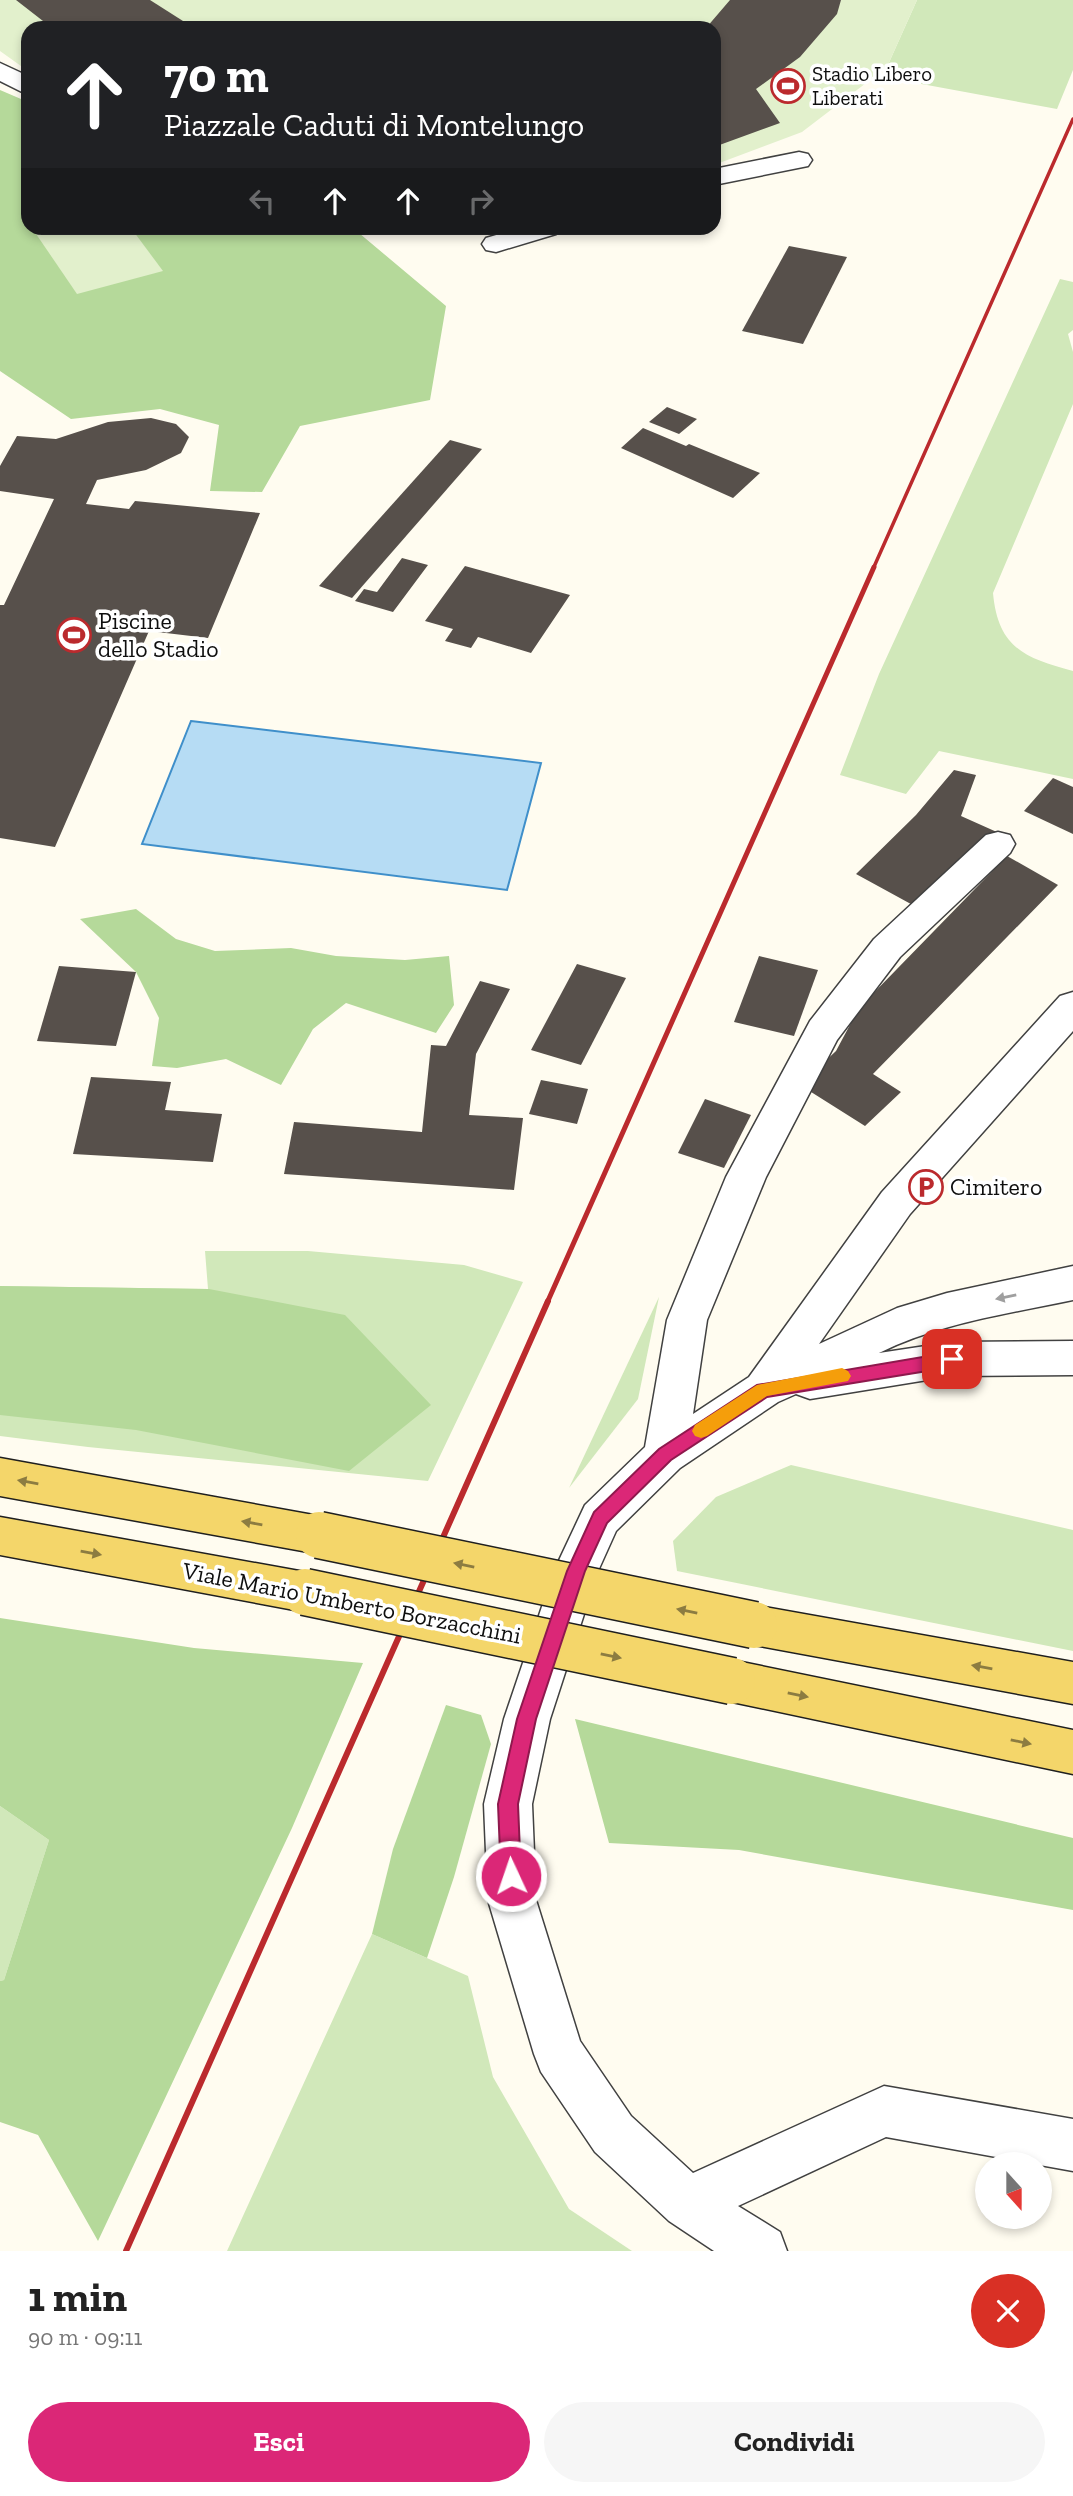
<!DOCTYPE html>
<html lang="it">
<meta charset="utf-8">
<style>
:root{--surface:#fff;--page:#f6f6f6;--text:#222;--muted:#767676;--accent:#db2777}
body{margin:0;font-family:"Zilla Slab",serif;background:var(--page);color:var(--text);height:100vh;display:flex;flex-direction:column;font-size:26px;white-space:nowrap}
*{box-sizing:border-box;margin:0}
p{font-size:23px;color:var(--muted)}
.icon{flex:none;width:38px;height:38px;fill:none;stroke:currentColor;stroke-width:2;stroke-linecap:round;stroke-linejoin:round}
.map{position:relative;height:2251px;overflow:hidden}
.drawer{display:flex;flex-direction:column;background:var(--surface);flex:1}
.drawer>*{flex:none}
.banner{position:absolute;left:21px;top:21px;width:700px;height:214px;border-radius:21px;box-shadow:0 4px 10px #0003;background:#202124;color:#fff;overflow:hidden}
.needle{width:46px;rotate:159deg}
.fabs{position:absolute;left:975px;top:2152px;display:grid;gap:14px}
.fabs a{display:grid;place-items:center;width:77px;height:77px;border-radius:50%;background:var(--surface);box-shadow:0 4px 10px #0003;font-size:35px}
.pin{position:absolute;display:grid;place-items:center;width:60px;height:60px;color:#fff;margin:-30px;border-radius:14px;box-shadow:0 4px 10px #0006}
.me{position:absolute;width:77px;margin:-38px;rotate:357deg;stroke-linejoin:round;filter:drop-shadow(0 0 5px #0008)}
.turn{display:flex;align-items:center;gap:24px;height:147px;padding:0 28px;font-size:32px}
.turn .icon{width:91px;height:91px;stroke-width:2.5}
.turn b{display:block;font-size:49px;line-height:60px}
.lanes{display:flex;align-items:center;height:66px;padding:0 28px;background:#0003;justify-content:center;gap:35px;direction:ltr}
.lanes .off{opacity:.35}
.round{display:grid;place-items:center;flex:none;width:74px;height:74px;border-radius:37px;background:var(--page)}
.headline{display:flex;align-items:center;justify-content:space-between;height:119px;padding:0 28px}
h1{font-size:42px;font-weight:800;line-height:52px}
.button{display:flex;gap:14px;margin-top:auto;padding:14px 28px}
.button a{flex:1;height:80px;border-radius:42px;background:var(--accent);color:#fff;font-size:28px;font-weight:800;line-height:80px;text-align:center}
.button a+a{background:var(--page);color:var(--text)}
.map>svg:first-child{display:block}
</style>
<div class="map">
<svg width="1073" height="2251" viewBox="0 0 1073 2251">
<rect width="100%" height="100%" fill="#fffcf0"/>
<!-- green -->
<g fill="#d1e8ba">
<path d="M 917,0 L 1073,0 L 1073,70 L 1057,109 L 889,78 L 887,67 Z"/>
<path d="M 1060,279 L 1073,282 L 1073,330 L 1068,334 L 1073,352 L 1073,404 L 993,593 C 998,648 1025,658 1073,671 L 1073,779 L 939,751 L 906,794 L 840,775 L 879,674 Z"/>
<path d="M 205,1251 L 308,1251 L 464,1265 L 523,1282 L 428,1481 L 88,1447 L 0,1436 L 0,1286 L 208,1289 Z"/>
<path d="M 659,1297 L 638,1399 L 569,1488 Z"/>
<path d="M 791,1465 L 1073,1530 L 1073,1651 L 677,1571 L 673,1541 L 716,1497 Z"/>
<path d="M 0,1806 L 49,1840 L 4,1980 L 0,1981 Z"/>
<path d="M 372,1934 L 468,1976 L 493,2077 L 569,2209 L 632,2251 L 227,2251 Z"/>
</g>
<!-- forest -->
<g fill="#b5d99a">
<path d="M 0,90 L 28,102 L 28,228 L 353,228 L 446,306 L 430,400 L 300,426 L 262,492 L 210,491 L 219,425 L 160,409 L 71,419 L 0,371 Z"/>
<path d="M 136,909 L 176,939 L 215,951 L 291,948 L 336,956 L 405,960 L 449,956 L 454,1005 L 436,1033 L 346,1003 L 313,1029 L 281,1085 L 226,1059 L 177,1068 L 152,1066 L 159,1018 L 136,972 L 80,919 Z"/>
<path d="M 0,1286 L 209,1289 L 345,1315 L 431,1405 L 349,1471 L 136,1430 L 0,1415 Z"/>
<path d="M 0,1618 L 194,1648 L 363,1663 L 292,1828 L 98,2241 L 38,2135 L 0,2122 L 0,1981 L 4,1980 L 49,1840 L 0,1806 Z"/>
<path d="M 446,1705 L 481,1715 L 491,1744 L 454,1877 L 427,1958 L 372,1934 L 393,1849 Z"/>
<path d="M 575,1719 L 1073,1838 L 1073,1910 L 739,1850 L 609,1843 Z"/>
</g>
<!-- pitch -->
<g fill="#e2f0cc">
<path d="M 0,0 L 917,0 L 887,67 L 802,132 L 714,165 L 714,28 L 28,28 L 28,71 L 0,51 Z"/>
<path d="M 32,228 L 131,228 L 163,271 L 77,294 Z"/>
</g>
<!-- water -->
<path fill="#b6dcf4" stroke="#3f8fca" stroke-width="2" d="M 191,721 L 541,763 L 507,890 L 142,844 Z"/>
<!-- building -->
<g fill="#57504b">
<path d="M 16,0 L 150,0 L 194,28 L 52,28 Z"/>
<path d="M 730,0 L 841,0 L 837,14 L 800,57 L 756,89 L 780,123 L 714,147 L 714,28 L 706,28 Z"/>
<path d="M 789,246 L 847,257 L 803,344 L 742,331 Z"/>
<path d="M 667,407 L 697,419 L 679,434 L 649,422 Z"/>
<path d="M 151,418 L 176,424 L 189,437 L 181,453 L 146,470 L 97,480 L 86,504 L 129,509 L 135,501 L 260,513 L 208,638 L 149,631 L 55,847 L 0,838 L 0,605 L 4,605 L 54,499 L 0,491 L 0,466 L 17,436 L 56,439 L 108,422 Z"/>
<path d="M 643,428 L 686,446 L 689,444 L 760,473 L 733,498 L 621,448 Z"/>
<path d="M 450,440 L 482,449 L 352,598 L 319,586 Z"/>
<path d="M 402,558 L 428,565 L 393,612 L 355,601 L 364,589 L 377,592 Z"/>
<path d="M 465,566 L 570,595 L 531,653 L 478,637 L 471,648 L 445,641 L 453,629 L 425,621 Z"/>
<path d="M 954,770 L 976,775 L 961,816 L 999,833 L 920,909 L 856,874 L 916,815 Z"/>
<path d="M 1053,778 L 1073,787 L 1073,834 L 1024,811 Z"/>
<path d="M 1007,856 L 1058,885 L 873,1074 L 901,1092 L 865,1126 L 800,1085 L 836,1051 L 859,1008 Z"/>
<path d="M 759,956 L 818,970 L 794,1036 L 734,1022 Z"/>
<path d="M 577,964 L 626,978 L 581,1065 L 531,1050 Z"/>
<path d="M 59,966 L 136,972 L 116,1046 L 37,1041 Z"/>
<path d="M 480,981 L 510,989 L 476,1054 L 469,1115 L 523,1118 L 514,1190 L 284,1174 L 294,1122 L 422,1132 L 431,1045 L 446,1046 Z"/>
<path d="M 91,1077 L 171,1082 L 165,1110 L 222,1114 L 213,1162 L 73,1154 Z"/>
<path d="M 541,1080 L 588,1089 L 577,1124 L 529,1114 Z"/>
<path d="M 705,1099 L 751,1115 L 724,1168 L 678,1153 Z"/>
</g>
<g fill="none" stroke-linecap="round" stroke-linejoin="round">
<!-- minor casing -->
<g stroke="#414141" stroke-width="3">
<g id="minor">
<path d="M 0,63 L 28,76 L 28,95 L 0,81 Z"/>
<path d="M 799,152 L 808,154 L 812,160 L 808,166 L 714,185 L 714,169 Z"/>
<path d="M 520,228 L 560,228 L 556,234 L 496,252 L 486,250 L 482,244 L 486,238 Z"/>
<path d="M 998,832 L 1010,835 L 1015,844 L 1010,853 L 900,957 L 837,1040 L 766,1177 L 707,1320 L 693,1414 L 749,1377 L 882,1192 L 1060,996 L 1073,992 L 1073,1031 L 910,1214 L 819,1344 L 897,1308 L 947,1293 L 1073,1266 L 1073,1300 C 1007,1314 940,1323 879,1353 L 952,1342 L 1073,1341 L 1073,1375 L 952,1376 L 810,1399 L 796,1394 L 778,1402 L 680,1468 L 616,1531 L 598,1571 L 550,1719 L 532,1804 L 536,1900 L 580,2041 L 631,2116 L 693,2173 L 884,2086 L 1073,2119 L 1073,2171 L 886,2137 L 738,2206 L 780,2232 L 787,2251 L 714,2251 L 669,2221 L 595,2152 L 541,2072 L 534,2054 L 488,1900 L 484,1804 L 504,1719 L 554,1571 L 585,1505 L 645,1447 L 667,1320 L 726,1177 L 810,1021 L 874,939 L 986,835 Z"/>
</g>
</g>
<!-- major casing -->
<g stroke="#1f1f1f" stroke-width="3">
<g id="major">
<path d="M 0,1458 L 319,1516 L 334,1521 L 341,1535 L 334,1549 L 319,1554 L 0,1496 Z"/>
<path d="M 0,1517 L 305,1572 L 321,1578 L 327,1592 L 321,1606 L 305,1612 L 0,1555 Z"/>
<path d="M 754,1605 L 1073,1662 L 1073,1704 L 754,1645 L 738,1639 L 732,1625 L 738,1611 Z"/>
<path d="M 732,1660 L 1073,1730 L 1073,1774 L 732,1702 L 716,1696 L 709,1681 L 716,1666 Z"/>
</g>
</g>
<!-- minor -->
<use href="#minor" fill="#fff" fill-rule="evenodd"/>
<!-- major -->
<use href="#major" fill="#f4d66a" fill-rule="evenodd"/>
<!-- rail-far2 -->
<path stroke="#bb2a2d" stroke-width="3.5" d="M 873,569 L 1073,119"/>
<!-- rail-far1 -->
<path stroke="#bb2a2d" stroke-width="5" d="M 547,1303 L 874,567"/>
<!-- rail -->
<path stroke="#bb2a2d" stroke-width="6" d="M 126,2251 L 548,1301"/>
<!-- major-bridge casing -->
<g stroke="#1f1f1f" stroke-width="49" stroke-linecap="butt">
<g id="major-bridge">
<path d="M 319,1535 L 754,1625"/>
<path d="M 305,1592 L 732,1681"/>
</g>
</g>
<!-- major-bridge -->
<use href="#major-bridge" stroke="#f4d66a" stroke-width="46"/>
</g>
<!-- one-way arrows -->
<defs><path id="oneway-solid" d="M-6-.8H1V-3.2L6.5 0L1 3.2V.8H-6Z" transform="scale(1.75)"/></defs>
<use fill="#9f9f9f" href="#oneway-solid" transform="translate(1006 1297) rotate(168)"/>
<g fill="#8c7c41">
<use href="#oneway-solid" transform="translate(28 1482) rotate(-170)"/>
<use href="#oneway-solid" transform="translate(252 1523) rotate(-170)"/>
<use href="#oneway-solid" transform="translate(91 1553) rotate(10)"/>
<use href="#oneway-solid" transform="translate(464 1565) rotate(-168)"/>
<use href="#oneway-solid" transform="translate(687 1611) rotate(-168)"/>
<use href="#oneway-solid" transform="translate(611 1656) rotate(12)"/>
<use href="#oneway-solid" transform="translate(982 1667) rotate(-170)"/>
<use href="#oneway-solid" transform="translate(798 1695) rotate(12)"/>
<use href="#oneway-solid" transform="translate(1021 1742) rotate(12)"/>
</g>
<!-- route -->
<path fill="#db2777" stroke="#8e194d" stroke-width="2" d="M 952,1352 L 958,1354 L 961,1359 L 958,1364 L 952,1367 L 767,1397 L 671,1460 L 607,1523 L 585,1571 L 536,1719 L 518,1804 L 521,1876 L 518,1883 L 511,1886 L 504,1883 L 501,1876 L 498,1804 L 517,1719 L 567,1571 L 594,1512 L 659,1449 L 757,1385 Z"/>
<!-- slow -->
<path fill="#f59e0b" d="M 842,1368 L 848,1371 L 851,1376 L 848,1381 L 767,1396 L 707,1436 L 701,1438 L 695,1436 L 692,1431 L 695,1425 L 757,1385 Z"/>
<!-- icons -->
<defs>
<g id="stadium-ring" transform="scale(1.75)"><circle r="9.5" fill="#fff" stroke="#bb2a2d" stroke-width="1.5"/><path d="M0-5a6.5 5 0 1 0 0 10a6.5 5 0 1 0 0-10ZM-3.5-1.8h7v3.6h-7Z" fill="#bb2a2d"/></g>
<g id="parking-ring" transform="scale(1.75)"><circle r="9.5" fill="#fff" stroke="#bb2a2d" stroke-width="1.5"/><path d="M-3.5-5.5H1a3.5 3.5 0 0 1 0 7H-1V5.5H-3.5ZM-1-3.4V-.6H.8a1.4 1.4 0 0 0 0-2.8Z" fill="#bb2a2d"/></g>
</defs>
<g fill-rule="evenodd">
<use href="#stadium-ring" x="788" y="86"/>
<use href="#stadium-ring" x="74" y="635"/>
<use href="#parking-ring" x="926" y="1187"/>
</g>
<g text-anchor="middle" stroke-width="7" stroke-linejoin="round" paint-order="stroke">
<!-- far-poi labels -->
<g font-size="21" fill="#0e0e0e" stroke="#fff" text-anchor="start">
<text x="812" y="81">Stadio Libero<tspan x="812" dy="24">Liberati</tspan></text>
</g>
<!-- poi labels -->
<g font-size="24" fill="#0e0e0e" stroke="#fff" text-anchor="start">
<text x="98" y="629">Piscine<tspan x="98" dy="28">dello Stadio</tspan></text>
<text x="950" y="1195">Cimitero</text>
</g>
<!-- street labels -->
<g font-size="24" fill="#0e0e0e" stroke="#fff">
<text transform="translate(352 1603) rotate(11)" y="8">Viale Mario Umberto Borzacchini</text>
</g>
</g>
</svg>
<div class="fabs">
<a><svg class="needle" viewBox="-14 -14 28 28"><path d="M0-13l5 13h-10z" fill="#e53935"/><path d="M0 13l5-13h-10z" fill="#767676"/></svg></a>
</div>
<div class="pin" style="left:952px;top:1359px;background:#d93025"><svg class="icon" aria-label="arrive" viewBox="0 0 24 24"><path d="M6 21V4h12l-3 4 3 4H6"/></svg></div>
<svg class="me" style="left:511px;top:1876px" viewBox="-20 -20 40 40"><circle r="17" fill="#db2777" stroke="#fff" stroke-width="3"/><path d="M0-11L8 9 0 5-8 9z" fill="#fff"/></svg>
<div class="banner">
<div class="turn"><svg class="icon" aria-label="ahead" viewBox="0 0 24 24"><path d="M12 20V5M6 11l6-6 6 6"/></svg><div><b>70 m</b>Piazzale Caduti di Montelungo</div></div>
<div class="lanes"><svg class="icon off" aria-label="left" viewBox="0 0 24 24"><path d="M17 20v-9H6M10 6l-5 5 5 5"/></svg><svg class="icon" aria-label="ahead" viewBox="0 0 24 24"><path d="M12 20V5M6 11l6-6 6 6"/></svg><svg class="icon" aria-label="ahead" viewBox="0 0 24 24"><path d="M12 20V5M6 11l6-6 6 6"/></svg><svg class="icon off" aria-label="right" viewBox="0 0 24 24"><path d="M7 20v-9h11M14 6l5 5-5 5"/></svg></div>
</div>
</div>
<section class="drawer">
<div class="headline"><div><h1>1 min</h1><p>90 m · 09:11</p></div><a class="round" style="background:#d93025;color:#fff"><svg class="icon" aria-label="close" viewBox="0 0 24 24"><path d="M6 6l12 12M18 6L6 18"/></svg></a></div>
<div class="button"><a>Esci</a><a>Condividi</a></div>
</section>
